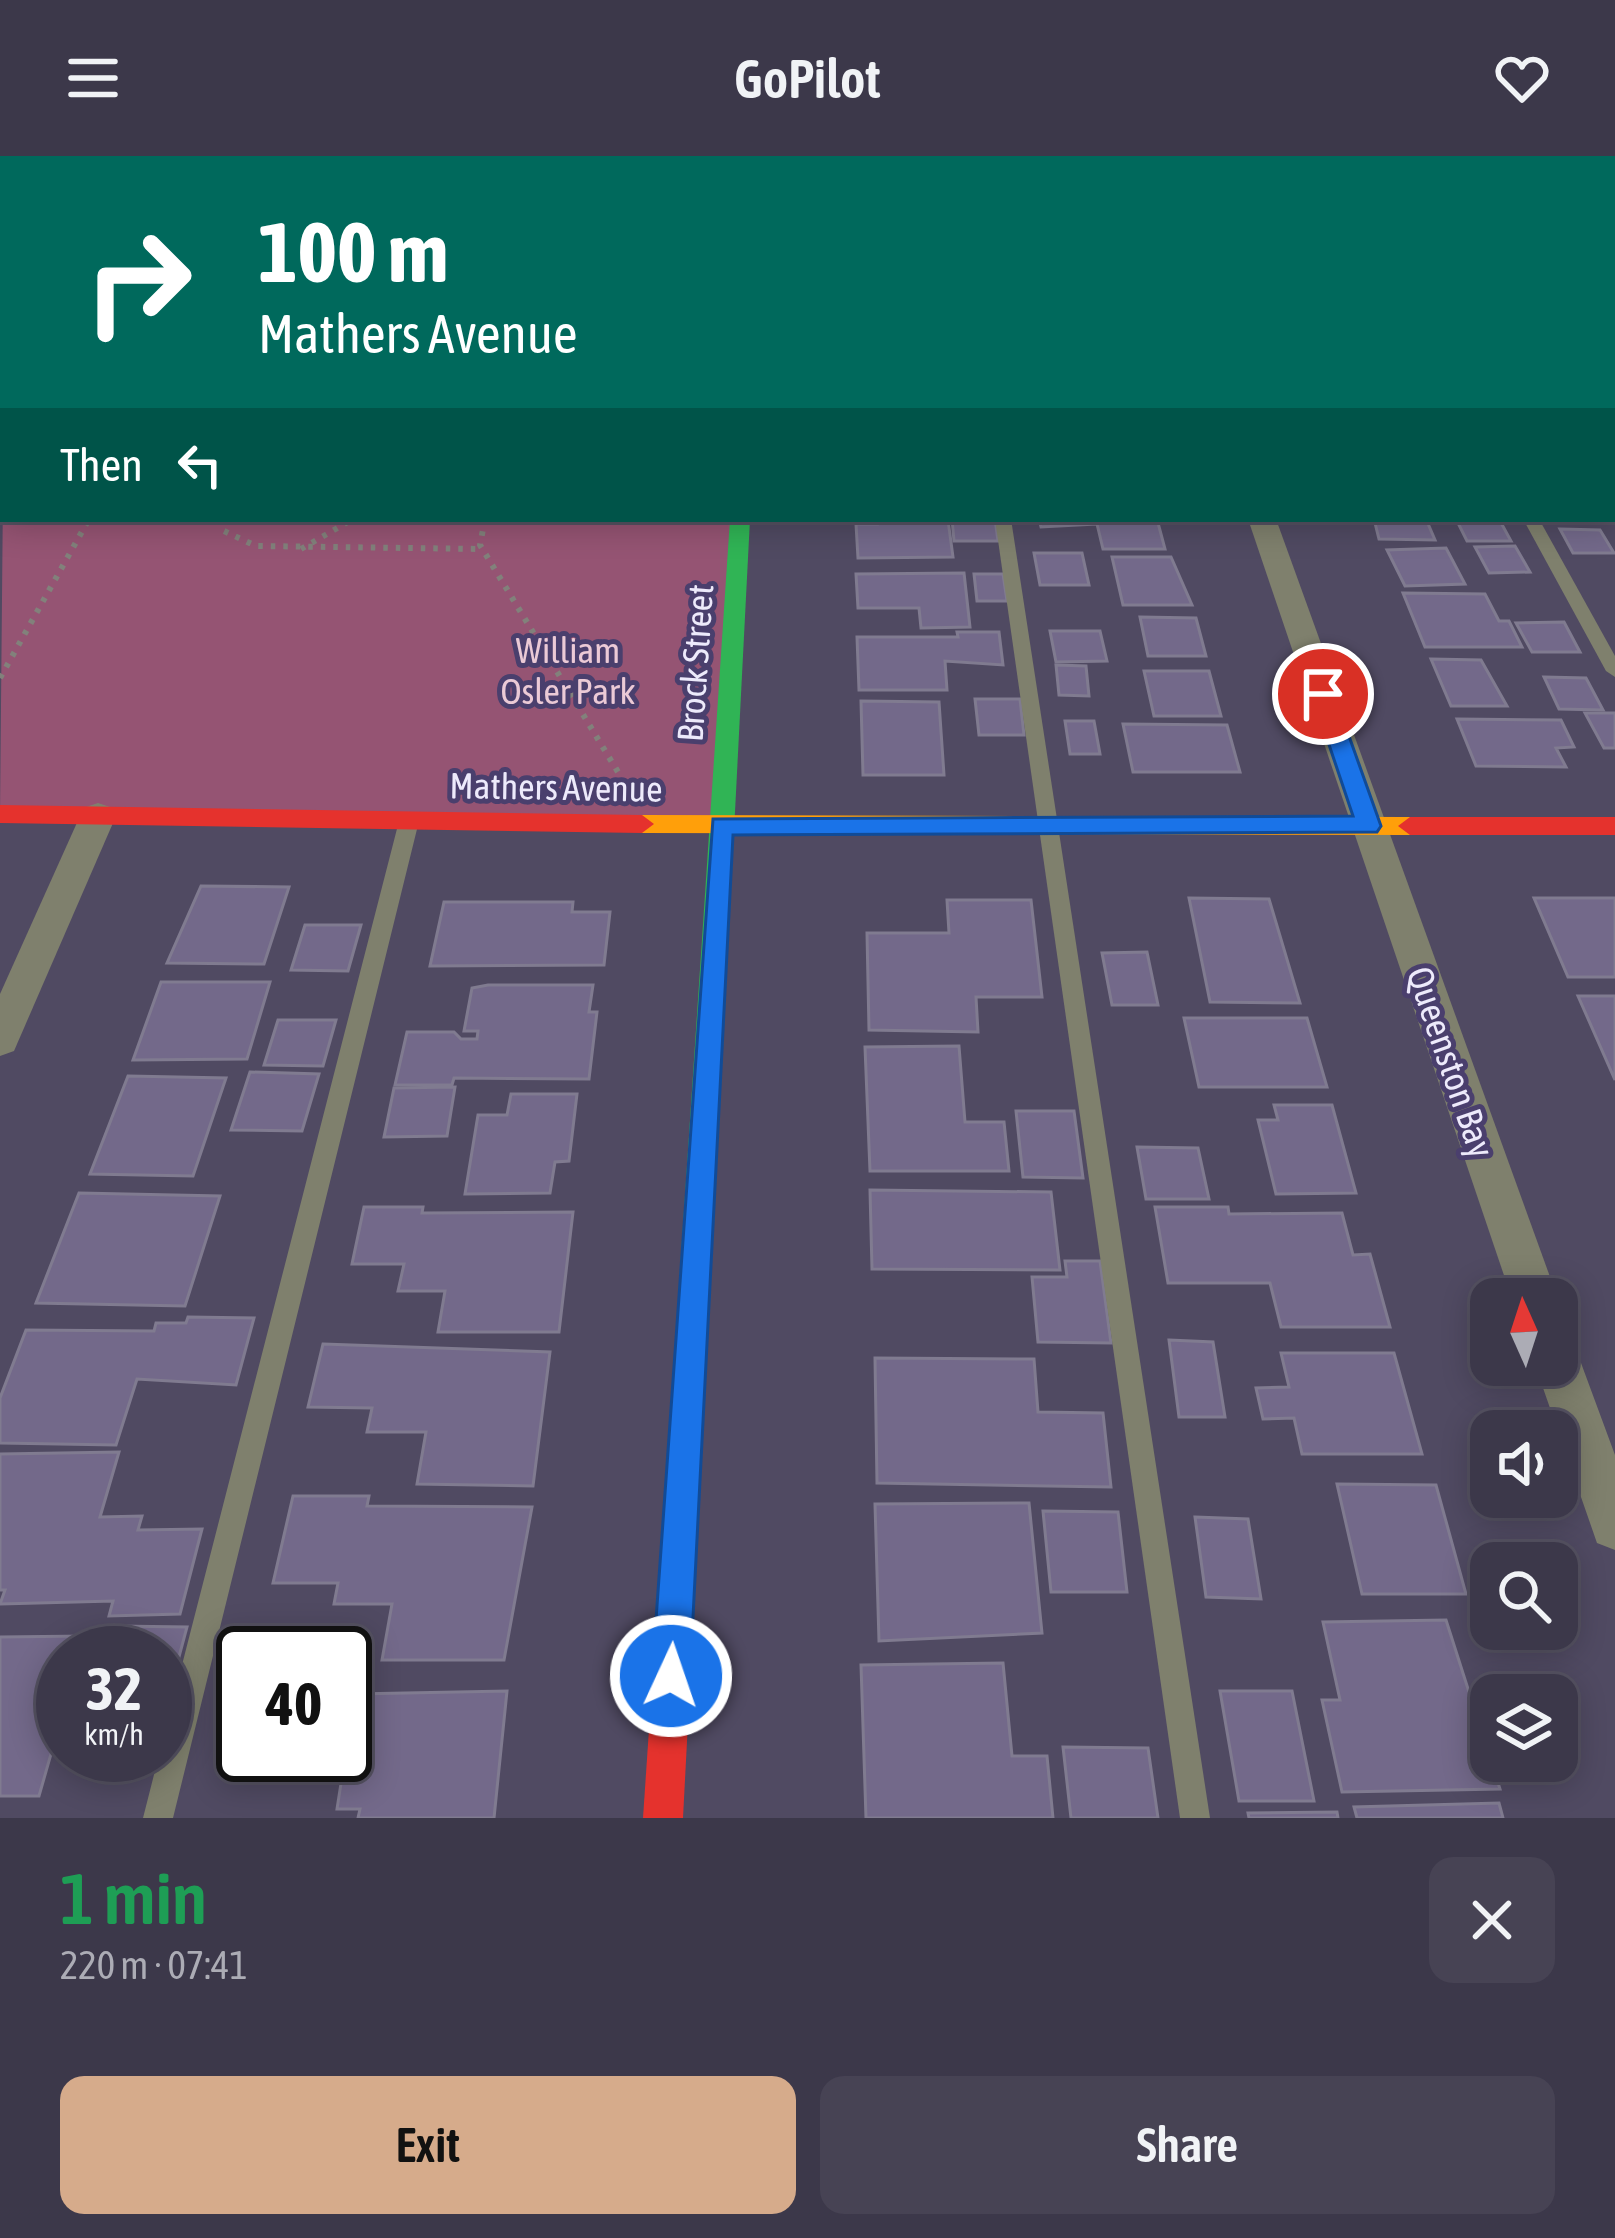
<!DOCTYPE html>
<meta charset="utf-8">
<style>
:root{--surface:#3c384a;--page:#474354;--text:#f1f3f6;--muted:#acacb5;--line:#555262;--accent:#d6ab8b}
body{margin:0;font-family:"Asap Condensed",sans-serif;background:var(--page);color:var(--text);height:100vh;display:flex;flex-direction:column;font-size:45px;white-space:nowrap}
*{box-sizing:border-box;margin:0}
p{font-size:39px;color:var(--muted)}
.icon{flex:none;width:66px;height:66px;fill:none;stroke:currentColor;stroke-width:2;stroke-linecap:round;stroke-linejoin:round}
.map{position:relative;height:1662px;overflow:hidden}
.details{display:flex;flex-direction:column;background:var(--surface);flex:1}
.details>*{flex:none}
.top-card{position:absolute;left:0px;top:0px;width:1617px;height:366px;box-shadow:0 6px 30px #0003,0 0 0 3px var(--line);background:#00695c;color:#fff;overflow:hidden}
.needle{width:78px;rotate:357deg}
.tools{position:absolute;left:1470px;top:1122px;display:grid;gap:24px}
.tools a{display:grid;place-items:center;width:108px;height:108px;border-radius:24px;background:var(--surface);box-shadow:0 6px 30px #0003,0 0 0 3px var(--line);font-size:60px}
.speed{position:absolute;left:36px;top:1470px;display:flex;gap:24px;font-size:60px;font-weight:700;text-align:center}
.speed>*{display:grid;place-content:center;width:156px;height:156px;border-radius:50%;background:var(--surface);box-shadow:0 6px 30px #0003,0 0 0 3px var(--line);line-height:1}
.speed small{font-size:30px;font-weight:400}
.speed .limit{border:6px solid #111;border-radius:18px;background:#fff;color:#111}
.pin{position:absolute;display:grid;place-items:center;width:102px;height:102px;color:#fff;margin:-51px;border:6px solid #fff;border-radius:50%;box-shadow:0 3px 12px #0007}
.me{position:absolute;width:132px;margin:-66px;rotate:3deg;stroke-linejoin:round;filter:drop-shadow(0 0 9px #0008)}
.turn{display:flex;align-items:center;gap:42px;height:252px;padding:0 60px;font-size:54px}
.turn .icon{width:156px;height:156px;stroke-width:2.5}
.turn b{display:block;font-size:84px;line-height:102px}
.then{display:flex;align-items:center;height:114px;padding:0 60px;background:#0003;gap:24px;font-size:45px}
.round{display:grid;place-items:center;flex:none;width:126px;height:126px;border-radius:24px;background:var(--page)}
.summary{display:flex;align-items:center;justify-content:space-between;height:204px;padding:0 60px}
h1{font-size:72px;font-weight:600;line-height:90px;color:#1e9e55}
.button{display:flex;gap:24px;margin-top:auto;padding:24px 60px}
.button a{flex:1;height:138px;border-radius:24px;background:var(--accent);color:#111;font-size:48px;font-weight:600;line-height:138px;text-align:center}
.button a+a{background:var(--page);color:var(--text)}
header{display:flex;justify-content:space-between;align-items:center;height:156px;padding:0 60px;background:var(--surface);font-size:54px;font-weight:600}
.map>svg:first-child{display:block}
</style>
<header><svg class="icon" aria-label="menu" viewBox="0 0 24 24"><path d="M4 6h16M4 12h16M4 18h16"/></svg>GoPilot<svg class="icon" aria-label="heart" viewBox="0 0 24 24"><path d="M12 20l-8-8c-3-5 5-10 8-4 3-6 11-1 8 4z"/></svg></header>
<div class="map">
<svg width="1615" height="1662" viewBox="0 0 1615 1662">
<rect width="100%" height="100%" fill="#504a62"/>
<!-- green -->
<path fill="#955473" d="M 3,335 L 3,363 L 740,363 L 722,669 L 0,658 Z"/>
<!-- building -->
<g fill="#73698a" stroke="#807b90" stroke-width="3">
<path d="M 876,363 L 948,364 L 953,401 L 858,402 L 856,368 L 877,368 Z"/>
<path d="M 952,363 L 995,363 L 998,385 L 954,385 Z"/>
<path d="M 1039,363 L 1157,363 L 1165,393 L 1103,393 L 1097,368 L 1041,371 Z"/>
<path d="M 1374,363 L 1426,363 L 1435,384 L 1379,383 Z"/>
<path d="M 1456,363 L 1499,363 L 1511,385 L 1467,385 Z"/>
<path d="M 1560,373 L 1600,374 L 1614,397 L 1573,397 Z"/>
<path d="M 1515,390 L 1530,416 L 1489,417 L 1475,391 Z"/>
<path d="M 1446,392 L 1465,428 L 1405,430 L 1387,394 Z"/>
<path d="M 1034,397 L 1082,397 L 1089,429 L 1040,429 Z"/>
<path d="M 1112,401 L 1171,401 L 1192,449 L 1123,449 Z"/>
<path d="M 964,417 L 970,471 L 921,472 L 919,452 L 858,452 L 856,418 Z"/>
<path d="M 974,418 L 1003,418 L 1007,445 L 977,445 Z"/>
<path d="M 1403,437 L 1485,438 L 1499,465 L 1509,465 L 1522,491 L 1425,491 Z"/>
<path d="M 1140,461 L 1196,462 L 1206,500 L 1148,500 Z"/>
<path d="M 1564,466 L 1580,496 L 1532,496 L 1516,467 Z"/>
<path d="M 1050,475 L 1100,475 L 1107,505 L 1056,506 Z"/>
<path d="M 957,476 L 999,476 L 1003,509 L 945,505 L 947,534 L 859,534 L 857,481 L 958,481 Z"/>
<path d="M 1431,503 L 1481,504 L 1507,550 L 1451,550 Z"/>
<path d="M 1056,509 L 1086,510 L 1089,540 L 1059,539 Z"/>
<path d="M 1144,515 L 1209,515 L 1221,560 L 1154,560 Z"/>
<path d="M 1544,521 L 1586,522 L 1603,554 L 1559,553 Z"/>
<path d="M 975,543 L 1020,543 L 1024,579 L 979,579 Z"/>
<path d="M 861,545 L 939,546 L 944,619 L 863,619 Z"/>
<path d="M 1585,557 L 1615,557 L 1615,592 L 1604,592 Z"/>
<path d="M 1457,563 L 1561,564 L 1574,591 L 1556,592 L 1566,611 L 1476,610 Z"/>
<path d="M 1065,565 L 1094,565 L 1100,598 L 1070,598 Z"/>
<path d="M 1123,568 L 1227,569 L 1240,616 L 1133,616 Z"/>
<path d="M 201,730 L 289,731 L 264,808 L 167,807 Z"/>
<path d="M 1189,742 L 1269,743 L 1300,847 L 1210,846 Z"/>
<path d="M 1534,742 L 1615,742 L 1615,821 L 1568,821 Z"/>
<path d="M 947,744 L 1031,744 L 1042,841 L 976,841 L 978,876 L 869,874 L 867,777 L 949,777 Z"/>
<path d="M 444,746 L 573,746 L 572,756 L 610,756 L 604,809 L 430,810 Z"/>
<path d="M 305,769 L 361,769 L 348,815 L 291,814 Z"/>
<path d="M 1147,796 L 1158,849 L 1112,849 L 1102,797 Z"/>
<path d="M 161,826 L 270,826 L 247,903 L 133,904 Z"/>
<path d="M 488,829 L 593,829 L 589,856 L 597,856 L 589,923 L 454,922 L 452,929 L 395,929 L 407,876 L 454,876 L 461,883 L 477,883 L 478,875 L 464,875 L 472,832 Z"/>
<path d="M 1578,840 L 1615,840 L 1615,924 Z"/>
<path d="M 1184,862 L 1307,862 L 1327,931 L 1199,931 Z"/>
<path d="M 278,864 L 336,864 L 323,910 L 264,909 Z"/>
<path d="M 959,890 L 965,966 L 1004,966 L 1009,1015 L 870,1015 L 865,891 Z"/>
<path d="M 250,916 L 319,918 L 302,975 L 231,974 Z"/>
<path d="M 128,920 L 226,922 L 193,1020 L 90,1018 Z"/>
<path d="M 455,931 L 447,980 L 384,981 L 394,932 Z"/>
<path d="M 511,938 L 577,938 L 569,1005 L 555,1006 L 550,1037 L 465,1038 L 478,959 L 507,959 Z"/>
<path d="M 1274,949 L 1332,949 L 1356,1037 L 1276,1038 L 1258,964 L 1278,964 Z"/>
<path d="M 1016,955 L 1074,955 L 1083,1022 L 1023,1021 Z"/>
<path d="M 1137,991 L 1198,992 L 1209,1043 L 1146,1043 Z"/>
<path d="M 870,1034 L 1051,1036 L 1060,1114 L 872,1113 Z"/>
<path d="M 79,1037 L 220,1040 L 185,1150 L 36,1147 Z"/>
<path d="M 364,1051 L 423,1051 L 422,1057 L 573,1056 L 559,1176 L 438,1176 L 445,1135 L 398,1135 L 404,1108 L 352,1108 Z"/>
<path d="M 1155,1051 L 1228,1051 L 1229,1058 L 1342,1057 L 1353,1099 L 1370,1098 L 1390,1171 L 1281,1171 L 1270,1127 L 1168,1127 Z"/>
<path d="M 1065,1105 L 1100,1105 L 1111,1187 L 1038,1186 L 1032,1121 L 1067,1121 Z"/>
<path d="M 188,1161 L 254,1162 L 236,1229 L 137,1223 L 116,1289 L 0,1287 L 0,1242 L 26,1174 L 154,1175 L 156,1167 L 186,1167 Z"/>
<path d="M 1169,1184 L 1213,1186 L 1225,1261 L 1179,1261 Z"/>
<path d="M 323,1188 L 550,1196 L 533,1330 L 417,1328 L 426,1276 L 367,1276 L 372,1252 L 308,1251 Z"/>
<path d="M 1281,1197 L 1394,1197 L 1422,1298 L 1302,1298 L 1294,1262 L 1263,1263 L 1256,1232 L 1289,1231 Z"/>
<path d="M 875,1202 L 1034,1203 L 1038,1256 L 1103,1257 L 1111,1331 L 877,1327 Z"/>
<path d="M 119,1296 L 100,1361 L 142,1360 L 138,1374 L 202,1373 L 180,1458 L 109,1460 L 113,1445 L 0,1448 L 5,1434 L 0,1434 L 0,1298 Z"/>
<path d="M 1337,1328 L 1436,1329 L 1466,1438 L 1362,1438 Z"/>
<path d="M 293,1340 L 369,1340 L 367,1350 L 532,1351 L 504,1504 L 382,1504 L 392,1448 L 334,1448 L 338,1427 L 273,1427 Z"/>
<path d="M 1029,1347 L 1042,1477 L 879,1485 L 875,1348 Z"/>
<path d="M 1043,1355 L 1118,1356 L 1127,1436 L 1051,1436 Z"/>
<path d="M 1195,1361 L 1248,1363 L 1261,1443 L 1206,1441 Z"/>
<path d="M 1446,1464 L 1500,1633 L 1342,1636 L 1322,1544 L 1340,1544 L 1323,1466 Z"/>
<path d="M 116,1470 L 187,1471 L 165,1553 L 165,1497 L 108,1497 Z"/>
<path d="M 85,1480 L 80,1497 L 63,1497 L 63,1556 L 39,1640 L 0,1640 L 0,1481 Z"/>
<path d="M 1003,1507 L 1012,1600 L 1047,1600 L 1053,1662 L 866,1662 L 861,1509 Z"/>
<path d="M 507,1535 L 494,1662 L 358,1662 L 360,1653 L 337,1653 L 355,1538 Z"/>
<path d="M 1220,1535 L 1292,1535 L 1314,1645 L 1239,1645 Z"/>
<path d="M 1063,1591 L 1148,1592 L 1158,1662 L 1071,1662 Z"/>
<path d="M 1499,1647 L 1503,1662 L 1357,1662 L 1354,1651 Z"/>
<path d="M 1337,1656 L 1338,1662 L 1249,1662 L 1248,1657 Z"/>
</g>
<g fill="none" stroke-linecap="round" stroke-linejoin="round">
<!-- path -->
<g stroke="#82817b" stroke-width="6" stroke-dasharray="4.5 8" stroke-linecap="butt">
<path d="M 221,363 L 224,375 L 256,390 L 482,393"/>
<path d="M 485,363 L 480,389 L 621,621"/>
<path d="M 301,393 L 353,363"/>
<path d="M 0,522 L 89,363"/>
</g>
<!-- lane -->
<g fill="#7f806d" fill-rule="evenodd">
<path d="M 214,0 L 226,0 L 212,3 Z"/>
<path d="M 944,0 L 956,0 L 957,3 L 945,3 Z"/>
<path d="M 1323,0 L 1335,0 L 1337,3 L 1325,3 Z"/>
<path d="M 3,330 L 3,343 L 0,344 L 0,331 Z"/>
<path d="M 995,363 L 1011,363 L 1210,1662 L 1180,1662 Z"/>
<path d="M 1523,363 L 1539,363 L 1615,500 L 1615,521 L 1606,515 Z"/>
<path d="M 409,658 L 419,665 L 173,1662 L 143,1662 L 159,1599 L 165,1599 L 165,1575 L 399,665 Z"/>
</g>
<!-- street -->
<g fill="#7f806d" fill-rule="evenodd">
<rect x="750" y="0" width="20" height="3"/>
<path d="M 1127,0 L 1147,0 L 1148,3 L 1128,3 Z"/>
<path d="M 1498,0 L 1519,0 L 1521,3 L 1500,3 Z"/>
<path d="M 3,8 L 3,23 L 0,23 L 0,9 Z"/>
<rect x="1614" y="134" width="1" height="15"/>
<path d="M 1248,363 L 1276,363 L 1558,1143 L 1557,1145 L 1512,1143 Z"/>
<path d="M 98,647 L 110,651 L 116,660 L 14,895 L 0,900 L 0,838 L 80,660 L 86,651 Z"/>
<path d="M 1557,1181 L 1574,1188 L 1615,1299 L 1615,1394 L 1597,1387 L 1535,1209 L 1557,1209 Z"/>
</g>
<!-- fast -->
<path fill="#30b455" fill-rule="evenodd" d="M 730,363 L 750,363 L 710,1144 L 705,1155 L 694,1160 L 683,1155 L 678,1144 Z"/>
<!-- slow -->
<path fill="#ff9f0a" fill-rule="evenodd" d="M 642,659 L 1410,661 L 1422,670 L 1410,679 L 642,677 L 630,668 Z"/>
<!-- jam -->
<g fill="#e5322d" fill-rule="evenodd">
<path d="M 0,649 L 642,659 L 654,668 L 642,677 L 0,667 Z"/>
<path d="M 1410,661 L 1615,661 L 1615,679 L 1410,679 L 1398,670 Z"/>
<path d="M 694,1128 L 705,1133 L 710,1144 L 683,1662 L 643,1662 L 678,1144 L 683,1133 Z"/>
</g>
</g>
<!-- route -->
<path fill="#1a73e8" stroke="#114b97" stroke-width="3" d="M 1323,530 L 1334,538 L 1381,670 L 1377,676 L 733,679 L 690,1520 L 685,1534 L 671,1539 L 658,1534 L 652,1520 L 713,663 L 1353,660 L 1312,538 Z"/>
<g text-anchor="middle" stroke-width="10" stroke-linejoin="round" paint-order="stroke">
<!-- park labels -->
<g font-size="36" fill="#ebcad6" stroke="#4a3f6d">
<text x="568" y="507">William<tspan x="568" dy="41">Osler Park</tspan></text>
</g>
<!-- street labels -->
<g font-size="36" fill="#edeafb" stroke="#4a3f6d">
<text transform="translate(695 507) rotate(-86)" y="13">Brock Street</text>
<text transform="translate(556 631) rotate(1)" y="13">Mathers Avenue</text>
<text transform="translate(1451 906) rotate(71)" y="13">Queenston Bay</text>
</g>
</g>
</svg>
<div class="tools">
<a><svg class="needle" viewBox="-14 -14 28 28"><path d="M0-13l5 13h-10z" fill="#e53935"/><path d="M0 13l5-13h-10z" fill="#acacb5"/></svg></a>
<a><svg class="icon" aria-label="sound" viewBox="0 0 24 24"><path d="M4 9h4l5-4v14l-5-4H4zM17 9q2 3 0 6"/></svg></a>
<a><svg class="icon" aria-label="search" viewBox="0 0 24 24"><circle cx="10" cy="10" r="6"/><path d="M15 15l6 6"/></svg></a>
<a><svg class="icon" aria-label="layers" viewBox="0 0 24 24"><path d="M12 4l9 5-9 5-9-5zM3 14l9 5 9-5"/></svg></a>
</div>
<div class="speed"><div>32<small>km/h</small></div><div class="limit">40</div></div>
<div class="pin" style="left:1323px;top:538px;background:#d93025"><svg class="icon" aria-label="arrive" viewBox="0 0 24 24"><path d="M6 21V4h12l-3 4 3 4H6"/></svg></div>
<svg class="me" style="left:671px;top:1520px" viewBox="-20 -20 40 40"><circle r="17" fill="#1a73e8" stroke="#fff" stroke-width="3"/><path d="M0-11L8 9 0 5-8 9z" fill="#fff"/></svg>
<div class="top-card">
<div class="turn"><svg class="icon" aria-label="right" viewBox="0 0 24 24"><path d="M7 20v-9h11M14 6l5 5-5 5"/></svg><div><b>100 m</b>Mathers Avenue</div></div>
<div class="then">Then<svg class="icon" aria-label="left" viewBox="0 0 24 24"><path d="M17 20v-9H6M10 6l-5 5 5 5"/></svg></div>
</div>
</div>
<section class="details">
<div class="summary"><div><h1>1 min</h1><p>220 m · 07:41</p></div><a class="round"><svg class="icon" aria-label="close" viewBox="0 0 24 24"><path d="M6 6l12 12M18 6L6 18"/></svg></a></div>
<div class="button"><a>Exit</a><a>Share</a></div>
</section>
